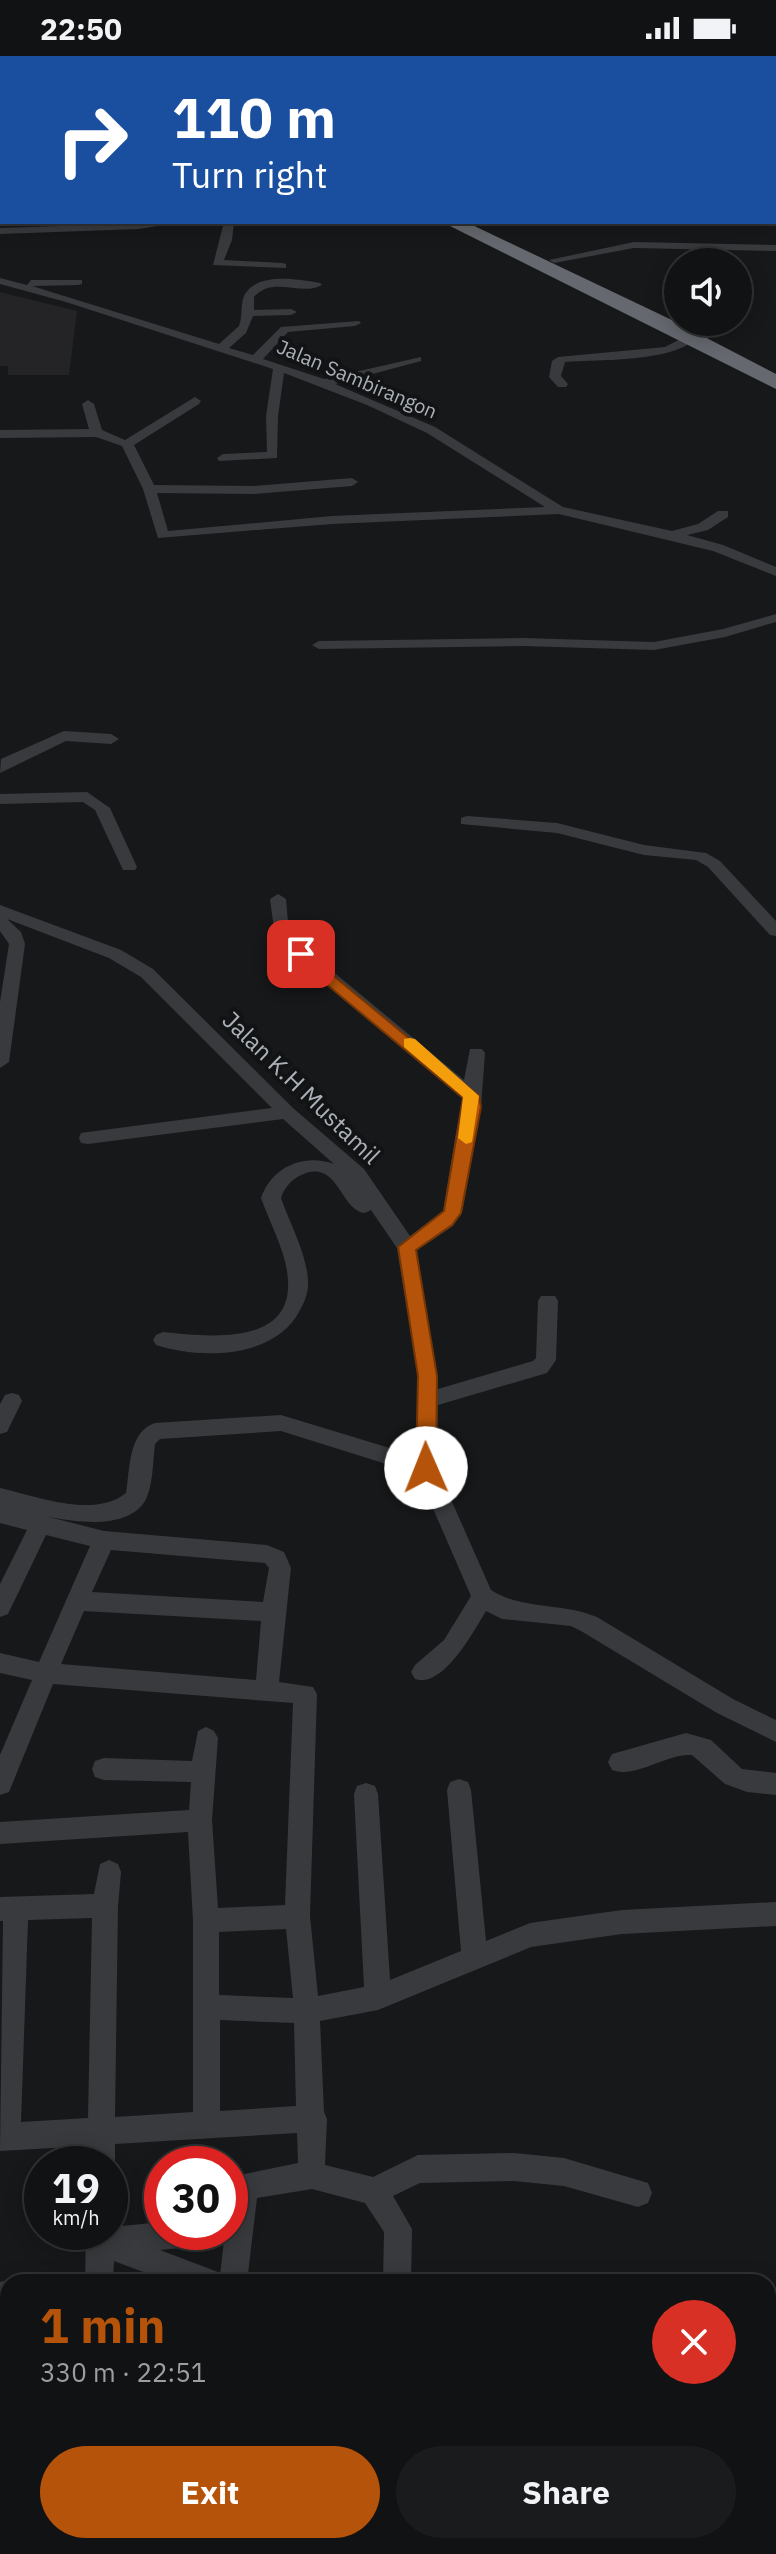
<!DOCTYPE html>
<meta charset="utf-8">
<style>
:root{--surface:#111213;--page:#1a1b1c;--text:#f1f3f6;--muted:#9c9ea0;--line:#303233;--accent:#b45309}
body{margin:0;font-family:"IBM Plex Sans",sans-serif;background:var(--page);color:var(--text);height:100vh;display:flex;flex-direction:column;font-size:30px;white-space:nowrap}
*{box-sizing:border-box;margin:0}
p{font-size:26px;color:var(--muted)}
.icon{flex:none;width:44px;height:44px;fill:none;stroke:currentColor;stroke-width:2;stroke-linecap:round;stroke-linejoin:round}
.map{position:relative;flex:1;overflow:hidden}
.details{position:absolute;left:0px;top:2218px;width:776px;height:280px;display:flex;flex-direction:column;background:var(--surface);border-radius:24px 24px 0 0;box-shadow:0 4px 20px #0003,0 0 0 2px var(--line)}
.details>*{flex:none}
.banner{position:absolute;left:0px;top:0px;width:776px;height:168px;box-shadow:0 4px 20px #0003,0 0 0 2px var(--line);background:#1a4fa0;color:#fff;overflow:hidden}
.fabs{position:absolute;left:664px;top:192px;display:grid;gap:16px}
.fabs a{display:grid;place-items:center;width:88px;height:88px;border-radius:50%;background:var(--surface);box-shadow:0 4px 20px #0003,0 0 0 2px var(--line);font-size:40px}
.speed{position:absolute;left:24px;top:2090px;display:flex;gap:16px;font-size:40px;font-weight:700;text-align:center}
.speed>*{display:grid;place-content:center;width:104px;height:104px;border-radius:50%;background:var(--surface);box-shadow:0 4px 20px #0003,0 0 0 2px var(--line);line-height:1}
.speed small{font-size:20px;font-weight:400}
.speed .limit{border:12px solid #d22;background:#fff;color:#111}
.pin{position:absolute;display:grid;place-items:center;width:68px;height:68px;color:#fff;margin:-34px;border-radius:16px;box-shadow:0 4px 12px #0006}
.me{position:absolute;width:88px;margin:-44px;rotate:359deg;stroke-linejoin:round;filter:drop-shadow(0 0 6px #0008)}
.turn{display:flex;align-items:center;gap:28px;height:168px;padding:0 40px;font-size:36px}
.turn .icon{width:104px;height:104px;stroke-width:2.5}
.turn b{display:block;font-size:56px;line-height:68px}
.round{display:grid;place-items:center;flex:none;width:84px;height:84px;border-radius:42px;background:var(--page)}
.head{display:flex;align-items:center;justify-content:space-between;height:136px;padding:0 40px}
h1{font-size:48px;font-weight:800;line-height:60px;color:var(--accent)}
.action{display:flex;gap:16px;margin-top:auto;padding:16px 40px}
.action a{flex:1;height:92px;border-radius:48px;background:var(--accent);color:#fff;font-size:32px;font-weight:800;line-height:92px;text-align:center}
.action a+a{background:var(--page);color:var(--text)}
.status{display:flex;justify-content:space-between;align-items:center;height:56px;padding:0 40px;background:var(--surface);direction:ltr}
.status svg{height:22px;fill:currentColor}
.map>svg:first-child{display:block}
</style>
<div class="status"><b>22:50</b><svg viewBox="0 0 49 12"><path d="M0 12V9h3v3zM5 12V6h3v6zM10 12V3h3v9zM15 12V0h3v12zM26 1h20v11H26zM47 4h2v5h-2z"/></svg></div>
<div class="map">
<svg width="776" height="2498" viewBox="0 0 776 2498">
<rect width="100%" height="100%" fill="#171819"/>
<!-- built -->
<path fill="#242426" d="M 0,236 L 77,255 L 69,319 L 8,319 L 8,310 L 0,310 Z"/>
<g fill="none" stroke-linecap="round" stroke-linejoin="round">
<!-- street -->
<g fill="#393a3e" fill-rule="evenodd">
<rect x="774" y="5" width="2" height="6"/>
<rect x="774" y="42" width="2" height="6"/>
<path d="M 776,62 L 776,68 L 774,69 L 774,63 Z"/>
<rect x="774" y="127" width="2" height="8"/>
<rect x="0" y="140" width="2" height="6"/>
<path d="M 181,166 L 139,173 L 0,178 L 0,172 Z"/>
<path d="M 224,166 L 234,166 L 232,184 L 224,204 L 282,207 L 286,208 L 286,212 L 213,209 Z"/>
<path d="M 634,186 L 776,189 L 776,195 L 634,192 L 554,207 L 549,204 Z"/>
<path d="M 0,222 L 27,229 L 31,224 L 82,224 L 82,228 L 78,229 L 32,230 L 219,288 L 239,270 C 243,260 240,246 245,238 C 258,216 299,223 320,227 L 322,229 C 301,241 273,219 254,241 L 254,254 L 291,253 L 297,256 L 291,259 L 253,260 L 246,277 L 229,292 L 253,299 L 281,271 L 359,265 L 361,267 L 355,270 L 288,276 L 263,303 L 324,323 L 421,301 L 421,305 L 335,328 L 435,371 L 563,451 L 672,475 L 698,468 L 718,455 L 728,455 L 728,461 L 708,474 L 687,479 L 723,489 L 776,511 L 776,520 L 713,495 L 559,458 L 332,468 L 158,482 L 143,433 L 122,390 L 96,381 L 0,382 L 0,374 L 89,373 L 82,348 L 88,344 L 94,348 L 102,374 L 125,384 L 195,341 L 201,345 L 199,348 L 134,389 L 154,429 L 254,430 L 352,422 L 358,426 L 352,430 L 254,438 L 157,437 L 168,475 L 332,460 L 545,451 L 427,377 L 367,349 L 284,317 L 278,360 L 277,402 L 219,405 L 217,402 L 223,398 L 267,396 L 266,360 L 273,313 L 66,246 L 0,228 Z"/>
<path d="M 688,279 L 698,281 C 672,307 601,303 565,306 L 561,320 L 568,328 L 566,331 L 558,331 L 549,321 L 552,305 L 558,301 L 665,291 Z"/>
<path d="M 776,558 L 776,566 L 725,581 L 654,594 L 523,590 L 319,593 L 312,589 L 319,585 L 523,582 L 654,586 L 723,573 Z"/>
<path d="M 64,675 L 111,678 L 119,683 L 111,688 L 66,685 L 0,717 L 1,703 Z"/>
<path d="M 87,736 L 110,752 L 137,811 L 135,814 L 123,814 L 95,754 L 83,746 L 0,748 L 0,738 Z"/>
<path d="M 467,760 L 557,767 L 644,789 L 706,797 L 720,805 L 776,865 L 776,880 L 770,879 L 708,811 L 696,804 L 644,799 L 557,777 L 461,768 L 461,762 Z"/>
<path d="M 278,838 L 286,843 L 288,866 L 307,894 L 464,1024 L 470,993 L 482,993 L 485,997 L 481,1051 L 462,1157 L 453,1170 L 417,1194 L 438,1333 L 533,1305 L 536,1302 L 538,1245 L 541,1240 L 555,1240 L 558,1245 L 556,1304 L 547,1317 L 438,1349 L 437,1412 L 491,1534 C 522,1554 561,1546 597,1561 L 733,1643 L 776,1664 L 776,1686 L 717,1657 L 581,1575 L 571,1570 L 502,1563 L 486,1555 C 474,1575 443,1633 415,1623 L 411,1616 L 415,1609 L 444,1584 L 471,1540 L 418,1418 L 281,1375 L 160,1383 L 155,1388 C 153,1405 153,1431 145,1445 C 127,1474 77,1466 49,1461 L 104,1475 L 267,1489 L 284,1496 L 291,1512 L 279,1626 L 313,1631 L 317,1638 L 310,1860 L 318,1940 L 364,1931 L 354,1738 L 357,1730 L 366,1727 L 375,1730 L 378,1738 L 390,1924 L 461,1895 L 447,1734 L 450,1726 L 459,1723 L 468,1726 L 471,1734 L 486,1885 L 530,1867 L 622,1854 L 776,1846 L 776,1870 L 622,1878 L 531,1891 L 378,1954 L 320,1965 L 324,2056 L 327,2063 L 325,2109 L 373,2121 L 418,2099 L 514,2097 L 564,2102 L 648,2127 L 652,2137 L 648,2147 L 638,2151 L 564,2130 L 514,2125 L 420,2127 L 393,2140 L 412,2173 L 411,2226 L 383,2226 L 384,2176 L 365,2147 L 312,2133 L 257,2142 L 247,2226 L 170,2226 L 114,2205 L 113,2226 L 85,2226 L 86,2176 L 110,2176 L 110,2166 L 112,2171 L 162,2166 L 162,2176 L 213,2176 L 209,2186 L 199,2190 L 160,2194 L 218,2216 L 220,2219 L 225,2176 L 230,2176 L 230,2139 L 235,2120 L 298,2107 L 297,2077 L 115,2088 L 115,2108 L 110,2118 L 110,2108 L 87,2108 L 88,2090 L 0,2095 L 3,1865 L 0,1865 L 0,1841 L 94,1838 L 100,1808 L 109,1804 L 118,1808 L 121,1816 L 118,1850 L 115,2061 L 193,2056 L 193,1865 L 188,1776 L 0,1788 L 0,1766 L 189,1754 L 191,1726 L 104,1724 L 95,1721 L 92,1713 L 95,1705 L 104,1702 L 192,1705 L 198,1675 L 206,1671 L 214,1675 L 218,1682 L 212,1764 L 218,1852 L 285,1849 L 293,1647 L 53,1628 L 9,1736 L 0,1739 L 0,1699 L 32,1624 L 0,1617 L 0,1597 L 39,1606 L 90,1490 L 46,1479 L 8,1558 L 0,1561 L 0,1528 L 27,1474 L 0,1467 L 0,1432 C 36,1440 94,1463 126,1437 C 130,1413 128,1376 155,1367 L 281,1359 L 416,1400 L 418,1320 L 397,1192 L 371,1154 C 367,1156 365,1158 360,1156 C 339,1147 336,1103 301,1119 C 291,1124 284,1132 281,1142 C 290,1168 306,1196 308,1224 C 309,1235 305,1245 300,1254 C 276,1302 202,1304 156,1289 L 153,1284 L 156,1279 L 163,1276 C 204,1280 292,1292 288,1225 C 287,1197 270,1168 261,1142 C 272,1111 303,1097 334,1108 L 283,1063 L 88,1088 L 81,1087 L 79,1082 L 81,1077 L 88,1076 L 272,1052 L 141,921 L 109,902 L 7,863 L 21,876 L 25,888 L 9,1006 L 0,1012 L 0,946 L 9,888 L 0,875 L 0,849 L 121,894 L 153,913 L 293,1052 L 364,1113 L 410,1180 L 443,1155 L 462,1042 L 295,902 L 274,873 L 270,843 ZM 111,1494 L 265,1507 L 269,1512 L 263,1546 L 92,1536 ZM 84,1555 L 261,1565 L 256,1624 L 61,1608 ZM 92,1862 L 88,2062 L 21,2066 L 28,1864 ZM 286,1873 L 293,1942 L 219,1939 L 219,1876 ZM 220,1964 L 294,1967 L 296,2050 L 220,2055 Z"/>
<path d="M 12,1337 L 19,1339 L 22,1345 L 7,1376 L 0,1378 L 0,1348 L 5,1339 Z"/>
<path d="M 686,1677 L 711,1684 L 742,1713 L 776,1717 L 776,1739 L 747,1736 L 725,1728 L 692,1699 C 666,1697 636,1723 612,1714 L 608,1706 L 612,1698 Z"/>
<path d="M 8,2224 L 14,2226 L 8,2226 L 8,2252 L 0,2254 L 0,2226 Z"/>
<path d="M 768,2411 L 776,2414 L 776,2444 L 768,2441 Z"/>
</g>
<!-- highway -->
<g fill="#65686e" fill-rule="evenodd">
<path d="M 121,0 L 141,0 L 142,2 L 122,2 Z"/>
<path d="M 442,166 L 466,166 L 674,265 L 776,318 L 776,333 Z"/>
</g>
</g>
<!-- route -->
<path fill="#b45309" stroke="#753606" stroke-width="2" d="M 301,893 L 479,1040 L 481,1051 L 461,1157 L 452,1169 L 416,1194 L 437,1320 L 436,1412 L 433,1418 L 419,1418 L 416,1412 L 418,1320 L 398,1191 L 444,1155 L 463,1042 L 295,902 L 295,895 Z"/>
<!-- slow -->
<path fill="#f59e0b" d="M 410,982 L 415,983 L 479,1040 L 472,1086 L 466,1088 L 458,1082 L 463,1041 L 404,991 L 404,983 Z"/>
<g text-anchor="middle" stroke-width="8" stroke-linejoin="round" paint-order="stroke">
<!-- far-street labels -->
<g font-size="20" fill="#abb0b8" stroke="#121314">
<text transform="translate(357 323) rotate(23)" y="7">Jalan Sambirangon</text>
</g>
<!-- street labels -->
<g font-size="24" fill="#abb0b8" stroke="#121314">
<text transform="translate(301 1032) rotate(44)" y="8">Jalan K.H Mustamil</text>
</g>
</g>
</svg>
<div class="fabs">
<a><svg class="icon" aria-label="sound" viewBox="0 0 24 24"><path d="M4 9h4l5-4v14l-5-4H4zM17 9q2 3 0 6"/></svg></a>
</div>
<div class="speed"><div>19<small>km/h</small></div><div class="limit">30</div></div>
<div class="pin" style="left:301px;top:898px;background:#d93025"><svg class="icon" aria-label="arrive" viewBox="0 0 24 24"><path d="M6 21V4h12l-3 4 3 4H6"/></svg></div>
<svg class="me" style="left:426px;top:1412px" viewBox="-20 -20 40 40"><circle r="19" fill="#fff"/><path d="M0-13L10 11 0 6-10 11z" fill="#b45309"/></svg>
<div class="banner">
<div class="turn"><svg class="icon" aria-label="right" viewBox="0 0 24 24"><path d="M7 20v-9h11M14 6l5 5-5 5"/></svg><div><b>110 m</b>Turn right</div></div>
</div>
<section class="details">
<div class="head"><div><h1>1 min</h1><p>330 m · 22:51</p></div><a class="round" style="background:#d93025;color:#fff"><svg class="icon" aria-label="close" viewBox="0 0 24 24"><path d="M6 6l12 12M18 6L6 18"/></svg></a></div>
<div class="action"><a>Exit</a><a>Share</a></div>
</section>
</div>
